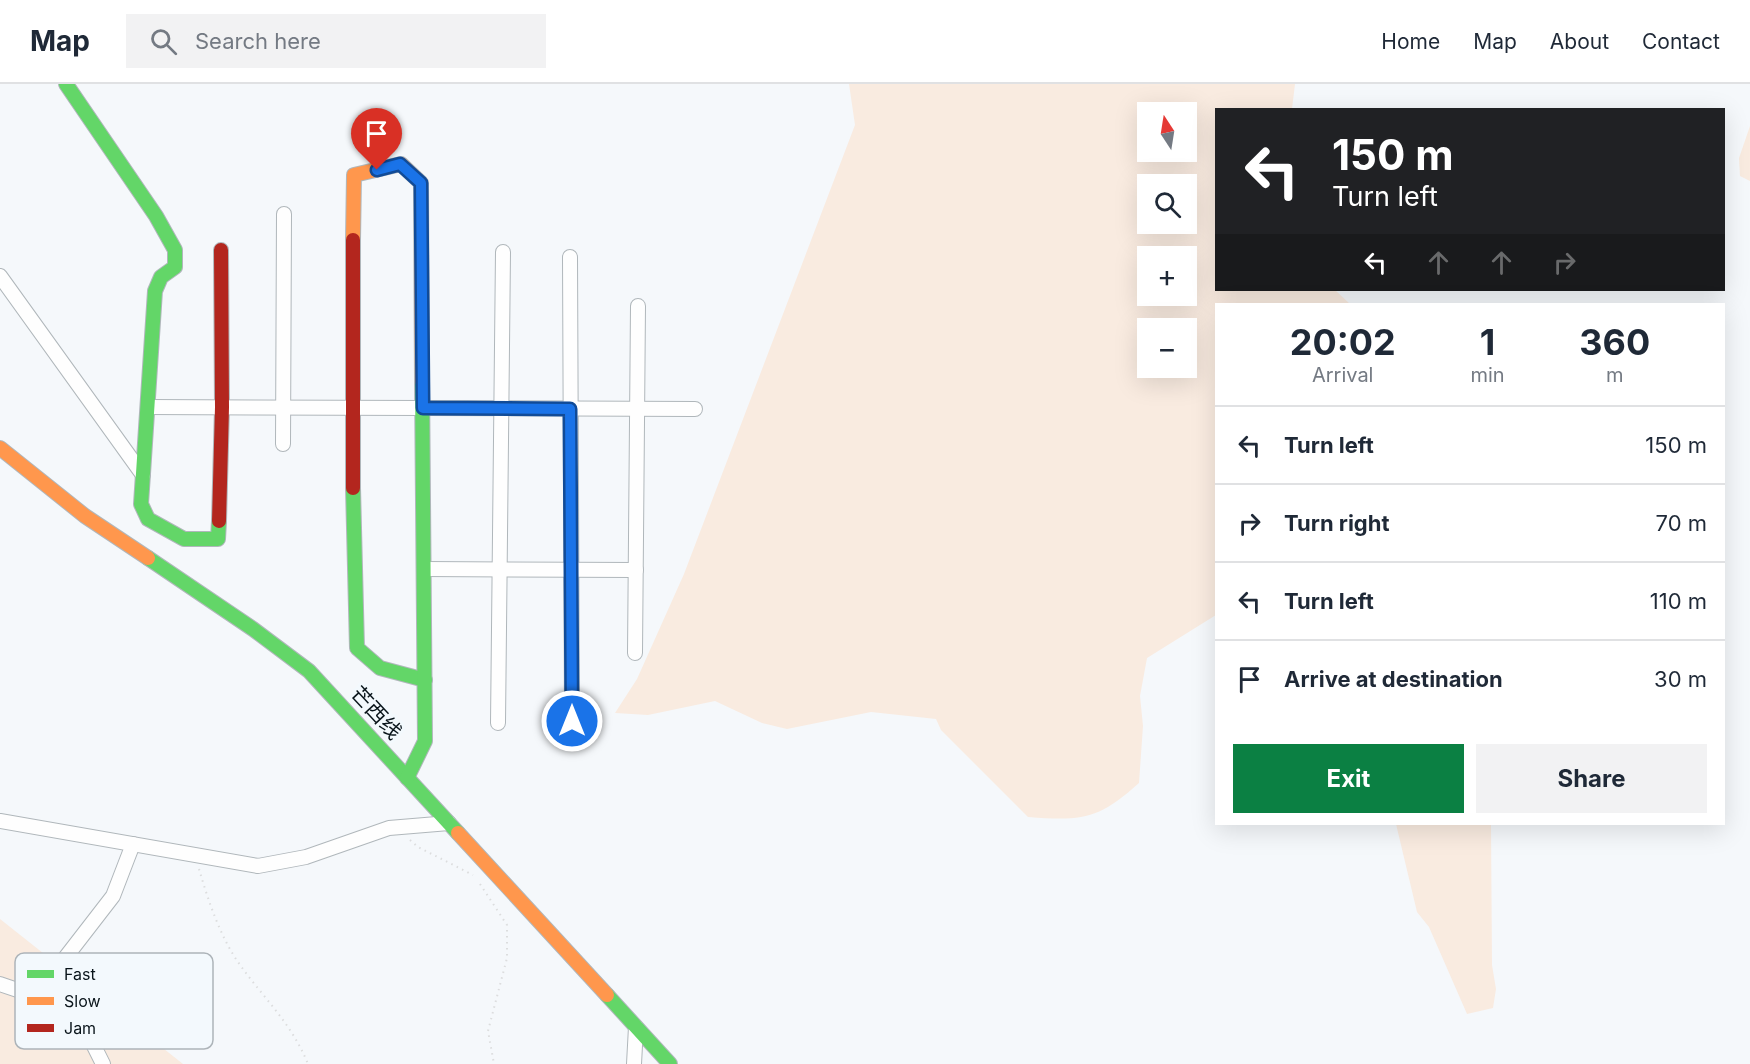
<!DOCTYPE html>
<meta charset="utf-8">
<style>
:root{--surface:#fff;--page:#f2f2f3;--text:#1f2937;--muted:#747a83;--line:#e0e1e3;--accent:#0b8043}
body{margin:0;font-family:Inter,"Noto Sans SC",sans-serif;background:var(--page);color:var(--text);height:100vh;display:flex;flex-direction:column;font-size:22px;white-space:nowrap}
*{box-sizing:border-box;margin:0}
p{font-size:20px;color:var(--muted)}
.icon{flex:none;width:33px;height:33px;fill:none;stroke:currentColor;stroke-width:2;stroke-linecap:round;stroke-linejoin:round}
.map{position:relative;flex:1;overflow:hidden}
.details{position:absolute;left:1215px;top:219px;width:510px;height:522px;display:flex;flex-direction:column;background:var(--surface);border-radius:0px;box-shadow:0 6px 24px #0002}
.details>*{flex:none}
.top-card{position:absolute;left:1215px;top:24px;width:510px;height:183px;border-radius:0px;box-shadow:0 6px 24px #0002;background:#202124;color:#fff;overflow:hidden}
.needle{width:39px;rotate:348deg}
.controls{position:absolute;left:1137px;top:18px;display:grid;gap:12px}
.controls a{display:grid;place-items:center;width:60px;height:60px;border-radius:0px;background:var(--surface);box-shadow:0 6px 24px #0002;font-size:30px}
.pin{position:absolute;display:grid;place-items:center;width:51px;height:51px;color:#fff;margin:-62px -26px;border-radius:50% 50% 50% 0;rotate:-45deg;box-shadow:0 0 6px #0007}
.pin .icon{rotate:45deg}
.me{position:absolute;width:66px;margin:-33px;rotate:0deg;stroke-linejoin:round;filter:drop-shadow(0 0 4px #0008)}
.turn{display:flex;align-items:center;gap:21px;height:126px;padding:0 18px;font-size:27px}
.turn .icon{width:78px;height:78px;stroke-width:2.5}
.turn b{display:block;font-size:42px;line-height:51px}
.lanes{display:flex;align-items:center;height:57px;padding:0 18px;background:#0003;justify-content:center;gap:30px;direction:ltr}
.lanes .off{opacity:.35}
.eta{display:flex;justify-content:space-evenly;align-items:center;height:102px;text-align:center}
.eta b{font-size:36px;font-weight:700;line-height:42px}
.button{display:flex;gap:12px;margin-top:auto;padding:12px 18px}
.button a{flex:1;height:69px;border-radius:0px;background:var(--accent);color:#fff;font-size:24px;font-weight:700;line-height:69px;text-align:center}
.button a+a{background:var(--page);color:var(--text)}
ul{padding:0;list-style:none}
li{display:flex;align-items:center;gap:18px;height:78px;padding:0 18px;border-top:2px solid var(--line)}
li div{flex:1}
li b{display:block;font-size:22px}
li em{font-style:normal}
header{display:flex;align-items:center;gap:36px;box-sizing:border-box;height:84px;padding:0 30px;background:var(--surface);border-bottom:2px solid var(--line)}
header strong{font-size:28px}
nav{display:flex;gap:33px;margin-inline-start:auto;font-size:21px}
.search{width:420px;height:54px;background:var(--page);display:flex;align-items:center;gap:15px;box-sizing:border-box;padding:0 21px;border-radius:0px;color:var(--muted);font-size:22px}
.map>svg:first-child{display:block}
</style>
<header>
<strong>Map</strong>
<div class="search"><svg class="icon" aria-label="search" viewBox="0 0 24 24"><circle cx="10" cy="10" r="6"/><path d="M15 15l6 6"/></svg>Search here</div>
<nav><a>Home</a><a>Map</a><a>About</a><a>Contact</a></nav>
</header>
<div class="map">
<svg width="1750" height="980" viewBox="0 0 1750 980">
<rect width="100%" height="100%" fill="#f5f8fb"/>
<!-- green -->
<g fill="#f9ebe0" fill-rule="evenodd">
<path d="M 849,0 L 1295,0 L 1292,25 L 1216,26 L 1216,206 L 1335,206 L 1350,220 L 1216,220 L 1216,531 L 1147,574 L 1140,612 L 1143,642 L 1139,699 C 1098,736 1082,737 1028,733 L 941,646 L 936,635 L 871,628 L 787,645 L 762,639 L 715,617 L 648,631 L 615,629 L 637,595 L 684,490 L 855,41 ZM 1148,28 L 1186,28 L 1186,68 L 1148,68 ZM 1148,100 L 1186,100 L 1186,140 L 1148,140 ZM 1148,172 L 1186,172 L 1186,212 L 1148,212 ZM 1148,244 L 1186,244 L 1186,284 L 1148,284 Z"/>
<path d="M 1750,42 L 1750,97 L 1740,92 L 1739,74 Z"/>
<path d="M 1396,740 L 1491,740 L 1492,881 L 1496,905 L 1493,924 L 1467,930 L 1429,843 L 1417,828 Z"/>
<path d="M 0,835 L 183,980 L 0,980 Z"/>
</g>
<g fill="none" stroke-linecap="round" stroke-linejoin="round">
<!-- street casing -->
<g stroke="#b0b7bb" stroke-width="16">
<g id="street">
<path d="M 570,173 L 572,637"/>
<path d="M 0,192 L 143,391"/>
<path d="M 148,323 L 695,325"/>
<path d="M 283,360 L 284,130"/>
<path d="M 424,485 L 636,486"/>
<path d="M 635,569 L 638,222"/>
<path d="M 498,639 L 503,168"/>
<path d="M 0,737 L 258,782 L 306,773 L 389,744 L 449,739"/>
<path d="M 0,900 L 41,914 L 80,934"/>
<path d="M 103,980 L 65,904 L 62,878 L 113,812 L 133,760"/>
<path d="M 634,980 L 636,943"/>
</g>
</g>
<!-- fast casing -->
<g stroke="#b0b7bb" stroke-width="16">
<g id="fast">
<path d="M 66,0 L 156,132 L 175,166 L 175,183 L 161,193 L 155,207 L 141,420 L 148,435 L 184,455 L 218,455 L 219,437"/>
<path d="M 353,404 L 357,564 L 380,584 L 425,596"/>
<path d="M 148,474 L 253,545 L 309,587 L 458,749"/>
<path d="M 407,694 L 425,657 L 422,297"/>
<path d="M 607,911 L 670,980"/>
</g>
</g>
<!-- slow casing -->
<g stroke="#b0b7bb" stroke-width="16">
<g id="slow">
<path d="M 353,156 L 354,91 L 401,80 L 421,99 L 422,297"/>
<path d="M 0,364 L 85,432 L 148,474"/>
<path d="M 458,749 L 607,911"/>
</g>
</g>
<!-- jam casing -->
<g stroke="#b0b7bb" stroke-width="16">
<g id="jam">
<path d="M 353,404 L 353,156"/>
<path d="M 219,437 L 222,323 L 221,166"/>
</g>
</g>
<!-- path -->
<g stroke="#dcddde" stroke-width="2" stroke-dasharray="1.5 4.5" stroke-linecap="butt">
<path d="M 410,756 L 418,763 L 473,791"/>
<path d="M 199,785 C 208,816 220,852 238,878 C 263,914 291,938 308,980"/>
<path d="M 480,800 L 507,841 L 507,874 L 488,947 L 494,980"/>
</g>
<!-- street -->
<use href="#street" stroke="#fefefe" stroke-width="14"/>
<!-- fast -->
<use href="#fast" stroke="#63d668" stroke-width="14"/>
<!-- slow -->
<use href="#slow" stroke="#ff974d" stroke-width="14"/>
<!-- jam -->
<use href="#jam" stroke="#b3261e" stroke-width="14"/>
</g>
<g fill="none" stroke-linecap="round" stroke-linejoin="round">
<!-- route casing -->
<g stroke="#114b97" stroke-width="15">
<path id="route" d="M 377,86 L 400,80 L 421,99 L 423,324 L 570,325 L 572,637"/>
</g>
<!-- route -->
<use href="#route" stroke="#1a73e8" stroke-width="10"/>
</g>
<g text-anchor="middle" stroke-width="6" stroke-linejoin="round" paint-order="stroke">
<!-- street labels -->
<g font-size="21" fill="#09141a" stroke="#f3f9fd">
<text transform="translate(376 629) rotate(47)" y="7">芒西线</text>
</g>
</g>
<!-- legend -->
<rect x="15" y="869" width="198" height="96" rx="9" fill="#f3f9fd" stroke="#adb4b9" stroke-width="1.5"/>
<rect x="27" y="886" width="27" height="8" fill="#63d668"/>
<rect x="27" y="913" width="27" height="8" fill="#ff974d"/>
<rect x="27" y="940" width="27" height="8" fill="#b3261e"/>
<g font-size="16" fill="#09141a">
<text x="64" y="896">Fast</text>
<text x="64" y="923">Slow</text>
<text x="64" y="950">Jam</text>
</g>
</svg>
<div class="controls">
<a><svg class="needle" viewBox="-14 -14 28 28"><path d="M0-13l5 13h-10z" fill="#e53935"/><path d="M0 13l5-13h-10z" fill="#747a83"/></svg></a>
<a><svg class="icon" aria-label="search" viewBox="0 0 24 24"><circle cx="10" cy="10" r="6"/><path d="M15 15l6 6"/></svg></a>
<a>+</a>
<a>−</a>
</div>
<div class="pin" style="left:377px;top:86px;background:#d93025"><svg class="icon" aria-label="arrive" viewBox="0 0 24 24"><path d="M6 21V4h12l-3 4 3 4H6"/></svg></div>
<svg class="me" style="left:572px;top:637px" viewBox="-20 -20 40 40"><circle r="17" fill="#1a73e8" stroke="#fff" stroke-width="3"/><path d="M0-11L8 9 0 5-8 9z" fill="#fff"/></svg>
<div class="top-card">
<div class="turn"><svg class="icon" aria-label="left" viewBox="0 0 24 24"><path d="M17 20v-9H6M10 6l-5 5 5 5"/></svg><div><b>150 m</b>Turn left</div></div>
<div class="lanes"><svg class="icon" aria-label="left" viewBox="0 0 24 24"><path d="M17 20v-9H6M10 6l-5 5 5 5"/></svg><svg class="icon off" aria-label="ahead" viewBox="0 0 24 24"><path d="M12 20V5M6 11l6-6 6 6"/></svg><svg class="icon off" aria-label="ahead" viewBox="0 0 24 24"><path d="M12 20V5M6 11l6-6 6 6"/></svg><svg class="icon off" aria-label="right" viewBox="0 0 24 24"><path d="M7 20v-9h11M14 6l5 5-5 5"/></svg></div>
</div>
<section class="details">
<div class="eta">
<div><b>20:02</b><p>Arrival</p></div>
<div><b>1</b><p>min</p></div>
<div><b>360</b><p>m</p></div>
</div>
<ul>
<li><svg class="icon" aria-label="left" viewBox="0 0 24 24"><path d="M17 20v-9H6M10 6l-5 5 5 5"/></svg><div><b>Turn left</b></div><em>150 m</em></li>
<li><svg class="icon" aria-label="right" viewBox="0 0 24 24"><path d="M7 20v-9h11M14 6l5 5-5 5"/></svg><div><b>Turn right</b></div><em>70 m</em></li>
<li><svg class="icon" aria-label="left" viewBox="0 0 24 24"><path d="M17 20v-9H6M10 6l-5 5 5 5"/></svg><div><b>Turn left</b></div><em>110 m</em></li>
<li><svg class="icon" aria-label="arrive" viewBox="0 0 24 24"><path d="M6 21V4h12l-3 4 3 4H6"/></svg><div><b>Arrive at destination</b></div><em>30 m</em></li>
</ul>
<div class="button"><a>Exit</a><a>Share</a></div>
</section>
</div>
